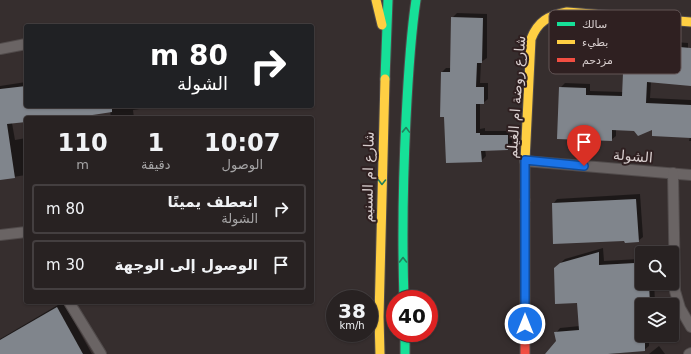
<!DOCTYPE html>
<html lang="ar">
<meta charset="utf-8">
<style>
:root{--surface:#282222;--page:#342f2f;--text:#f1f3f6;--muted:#a5a4a5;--line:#443f40}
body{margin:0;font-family:"DejaVu Sans","Noto Naskh Arabic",sans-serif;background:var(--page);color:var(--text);direction:rtl;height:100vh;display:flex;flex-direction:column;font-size:15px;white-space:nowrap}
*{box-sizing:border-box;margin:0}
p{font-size:13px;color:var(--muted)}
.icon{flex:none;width:22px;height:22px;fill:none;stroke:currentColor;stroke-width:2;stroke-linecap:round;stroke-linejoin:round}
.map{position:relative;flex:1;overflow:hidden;direction:ltr}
.drawer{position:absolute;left:24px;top:116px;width:290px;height:188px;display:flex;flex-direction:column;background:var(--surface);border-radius:4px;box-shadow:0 1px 3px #0004,0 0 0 1px var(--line);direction:rtl}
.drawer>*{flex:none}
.hud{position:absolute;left:24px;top:24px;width:290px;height:84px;border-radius:4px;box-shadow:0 1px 3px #0004,0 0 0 1px var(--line);direction:rtl;background:#202124;color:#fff;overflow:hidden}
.fabs{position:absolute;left:635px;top:246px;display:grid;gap:8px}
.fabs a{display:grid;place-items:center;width:44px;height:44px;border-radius:4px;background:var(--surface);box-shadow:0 1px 3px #0004,0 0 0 1px var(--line);font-size:20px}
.speed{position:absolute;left:326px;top:290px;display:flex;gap:8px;font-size:20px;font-weight:700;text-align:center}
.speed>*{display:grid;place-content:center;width:52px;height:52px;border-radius:50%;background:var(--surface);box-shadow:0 1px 3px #0004,0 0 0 1px var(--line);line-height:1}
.speed small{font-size:10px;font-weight:400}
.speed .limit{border:6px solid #d22;background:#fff;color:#111}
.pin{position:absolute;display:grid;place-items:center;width:34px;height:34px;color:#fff;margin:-41px -17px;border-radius:50% 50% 50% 0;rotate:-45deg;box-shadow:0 0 4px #0007}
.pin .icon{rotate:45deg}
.me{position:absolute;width:44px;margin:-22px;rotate:0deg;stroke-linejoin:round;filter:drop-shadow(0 0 3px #0008)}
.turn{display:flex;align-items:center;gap:14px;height:84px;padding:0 20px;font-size:18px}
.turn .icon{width:52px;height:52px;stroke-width:2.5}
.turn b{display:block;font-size:28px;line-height:34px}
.eta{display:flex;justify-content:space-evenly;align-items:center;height:68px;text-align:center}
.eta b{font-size:24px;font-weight:700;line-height:28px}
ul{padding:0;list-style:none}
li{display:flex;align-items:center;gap:12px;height:50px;margin:0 8px 6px;padding:0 12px;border:2px solid var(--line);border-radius:4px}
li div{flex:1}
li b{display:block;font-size:15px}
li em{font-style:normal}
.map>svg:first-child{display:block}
</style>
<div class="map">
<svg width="691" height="354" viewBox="0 0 691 354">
<rect width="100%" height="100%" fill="#362e2e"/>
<!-- shadow -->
<g fill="#0007">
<path d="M 457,13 L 487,14 L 487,58 L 481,62 L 480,83 L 488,83 L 488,99 L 483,103 L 480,103 L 480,129 L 485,128 L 485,131 L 512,131 L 512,145 L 508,149 L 485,149 L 486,156 L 481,161 L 442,72 L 446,68 L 451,68 L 452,18 Z"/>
<path d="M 662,41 L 688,43 L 688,48 L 691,48 L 691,85 L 651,82 L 650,98 L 691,100 L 691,141 L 689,141 L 690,137 L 653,129 L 616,129 L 616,136 L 611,140 L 560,88 L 565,83 L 590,84 L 590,91 L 623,92 L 625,50 L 629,45 L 657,46 Z"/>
<path d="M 26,82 L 26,106 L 160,106 L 133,110 L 134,118 L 111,118 L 110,111 L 93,114 L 94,118 L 70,118 L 70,115 L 52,118 L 26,118 L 26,121 L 12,123 L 15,140 L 26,138 L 26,175 L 0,179 L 0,86 Z"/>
<path d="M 640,194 L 643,237 L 638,241 L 553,204 L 557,199 Z"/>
<path d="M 603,248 L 604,261 L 639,259 L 639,265 L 642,264 L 642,283 L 654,283 L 655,301 L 651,305 L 642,305 L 642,335 L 649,335 L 649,346 L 644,350 L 610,354 L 549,354 L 557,342 L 556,333 L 560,328 L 580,326 L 578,302 L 555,268 L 565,259 Z"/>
<path d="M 63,302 L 92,354 L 0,354 L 0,339 Z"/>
<path d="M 659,346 L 665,354 L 649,354 Z"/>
</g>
<!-- building -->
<g fill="#80858c">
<path d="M 451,17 L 483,18 L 482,63 L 477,63 L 476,87 L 484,87 L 484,104 L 476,104 L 476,133 L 480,133 L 480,135 L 508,135 L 508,150 L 481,151 L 482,162 L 446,163 L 444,117 L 440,117 L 441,72 L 450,72 Z"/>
<path d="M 656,45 L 691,48 L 691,86 L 647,82 L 646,103 L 691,105 L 691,138 L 652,136 L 652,130 L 638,136 L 634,131 L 612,130 L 612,141 L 557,139 L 559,87 L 586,88 L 586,95 L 622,96 L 624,50 L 656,51 Z"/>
<path d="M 26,86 L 26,106 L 112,106 L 112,112 L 73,118 L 69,118 L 69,116 L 55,118 L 26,118 L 26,122 L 7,124 L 15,178 L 0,180 L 0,89 Z"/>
<path d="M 636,199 L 639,242 L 625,243 L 624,241 L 553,244 L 552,203 Z"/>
<path d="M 599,252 L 599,265 L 635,263 L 635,269 L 642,268 L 642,283 L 649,283 L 650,305 L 642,305 L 642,307 L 639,307 L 642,335 L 645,335 L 645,351 L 608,354 L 545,354 L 556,341 L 554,332 L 579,330 L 577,303 L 555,304 L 554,268 L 560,263 Z"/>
<path d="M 57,307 L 83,354 L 0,354 L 0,340 Z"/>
</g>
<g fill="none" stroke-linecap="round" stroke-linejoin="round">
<!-- street casing -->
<g stroke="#514b4b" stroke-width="12">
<g id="street">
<path d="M 0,49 L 26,44"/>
<path d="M 525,161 L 691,175"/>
<path d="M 673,173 L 675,291 L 680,308 L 691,327"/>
<path d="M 0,235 L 26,232"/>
<path d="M 69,302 L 101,354"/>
<path d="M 689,354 L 691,353"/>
</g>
</g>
<!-- fast casing -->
<g stroke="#514b4b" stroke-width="11">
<g id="fast">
<path d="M 385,79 L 388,0"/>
<path d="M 404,299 C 402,239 403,179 406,119 C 408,79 410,39 416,0"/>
<path d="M 405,333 L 405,354"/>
</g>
</g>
<!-- slow casing -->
<g stroke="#514b4b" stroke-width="11">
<g id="slow">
<path d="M 376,0 L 382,25"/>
<path d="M 525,200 L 525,161 L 531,39 C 538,21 548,16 567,12 L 691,22"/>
<path d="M 380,354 L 379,317 L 385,79"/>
</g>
</g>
<!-- jam casing -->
<g stroke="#514b4b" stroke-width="11">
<path id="jam" d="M 525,200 L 525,354"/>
</g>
<!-- street -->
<use href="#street" stroke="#6a6464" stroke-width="10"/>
<!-- fast -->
<use href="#fast" stroke="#16e098" stroke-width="9"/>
<!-- slow -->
<use href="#slow" stroke="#ffcf43" stroke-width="9"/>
<!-- jam -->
<use href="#jam" stroke="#f24e42" stroke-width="9"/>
</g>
<!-- one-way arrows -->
<defs><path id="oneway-chevron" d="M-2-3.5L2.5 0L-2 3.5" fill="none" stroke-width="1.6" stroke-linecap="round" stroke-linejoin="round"/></defs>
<g stroke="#22805c">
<use href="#oneway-chevron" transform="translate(406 130) rotate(-88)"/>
<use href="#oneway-chevron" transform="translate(382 182) rotate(91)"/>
<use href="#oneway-chevron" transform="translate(403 260) rotate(-90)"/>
</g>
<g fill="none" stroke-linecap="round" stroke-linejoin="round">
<!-- route casing -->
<g stroke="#114b97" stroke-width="10">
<path id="route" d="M 525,324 L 525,160 L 584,166"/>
</g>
<!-- route -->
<use href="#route" stroke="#1a73e8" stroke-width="7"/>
</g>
<g text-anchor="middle" stroke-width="4" stroke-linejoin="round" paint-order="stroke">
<!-- street labels -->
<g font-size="14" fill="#d8cece" stroke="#2f2021">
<text transform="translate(516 97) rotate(-86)" y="5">شارع روضة ام الغيلم</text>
<text transform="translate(633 156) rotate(5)" y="5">الشولة</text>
<text transform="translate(368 177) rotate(-89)" y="5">شارع ام السنيم</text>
</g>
</g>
<!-- legend -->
<rect x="549" y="10" width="132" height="64" rx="6" fill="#2f2021" stroke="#625455" stroke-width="1"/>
<rect x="557" y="22" width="18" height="4" fill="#16e098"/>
<rect x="557" y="40" width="18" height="4" fill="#ffcf43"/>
<rect x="557" y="58" width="18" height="4" fill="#f24e42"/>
<g font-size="11" fill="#d8cece">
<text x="582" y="28">سالك</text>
<text x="582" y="46">بطيء</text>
<text x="582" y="64">مزدحم</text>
</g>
</svg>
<div class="fabs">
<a><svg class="icon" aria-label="search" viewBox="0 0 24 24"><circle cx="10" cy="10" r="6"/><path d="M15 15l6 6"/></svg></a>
<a><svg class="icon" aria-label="layers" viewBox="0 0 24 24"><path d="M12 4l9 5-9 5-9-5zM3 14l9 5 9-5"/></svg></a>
</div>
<div class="speed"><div>38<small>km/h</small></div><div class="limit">40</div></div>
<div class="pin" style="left:584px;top:166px;background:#d93025"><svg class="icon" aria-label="arrive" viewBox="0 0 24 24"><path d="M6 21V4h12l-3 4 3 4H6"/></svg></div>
<svg class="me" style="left:525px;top:324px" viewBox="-20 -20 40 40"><circle r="17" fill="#1a73e8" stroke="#fff" stroke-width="3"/><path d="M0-11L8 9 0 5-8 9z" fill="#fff"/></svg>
<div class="hud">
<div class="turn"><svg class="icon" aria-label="right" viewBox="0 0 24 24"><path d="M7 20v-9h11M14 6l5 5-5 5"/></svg><div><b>80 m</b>الشولة</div></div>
</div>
<section class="drawer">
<div class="eta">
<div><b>10:07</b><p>الوصول</p></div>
<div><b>1</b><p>دقيقة</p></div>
<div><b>110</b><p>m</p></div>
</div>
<ul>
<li><svg class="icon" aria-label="right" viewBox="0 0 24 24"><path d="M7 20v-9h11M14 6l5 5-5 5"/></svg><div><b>انعطف يمينًا</b><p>الشولة</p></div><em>80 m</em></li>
<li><svg class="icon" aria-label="arrive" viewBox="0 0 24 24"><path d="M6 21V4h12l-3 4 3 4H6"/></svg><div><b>الوصول إلى الوجهة</b></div><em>30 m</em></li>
</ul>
</section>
</div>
